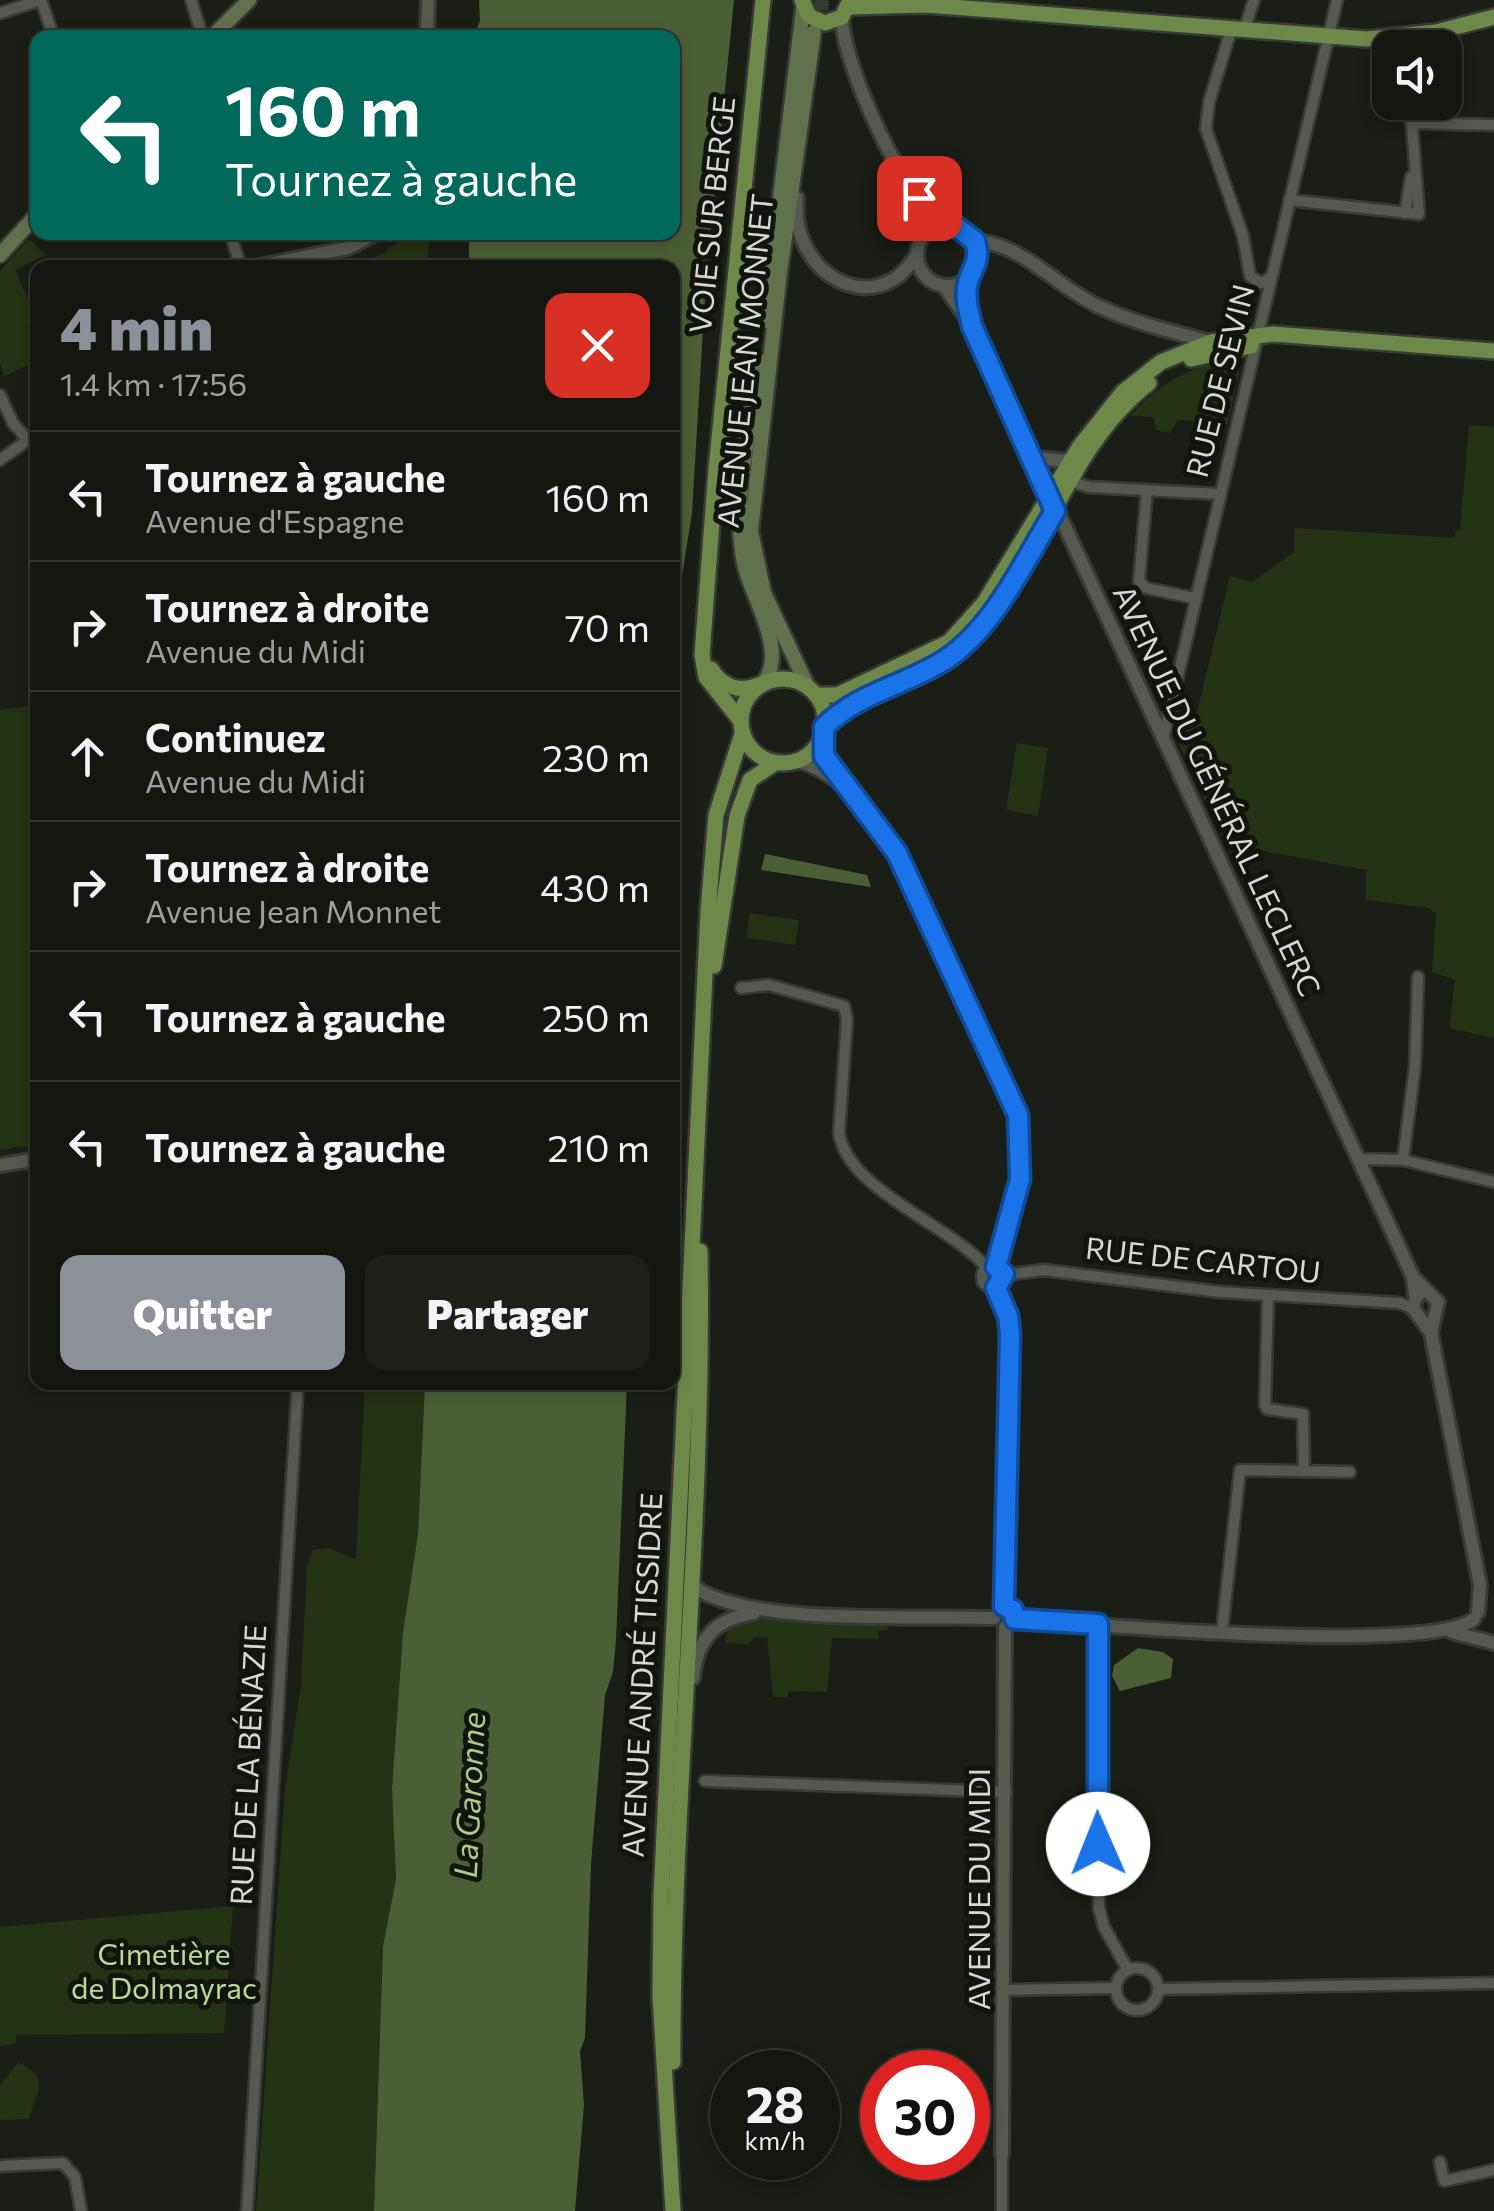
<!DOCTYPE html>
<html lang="fr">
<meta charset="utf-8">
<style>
:root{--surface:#141610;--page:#1d1f19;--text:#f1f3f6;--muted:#9d9f9f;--line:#333530;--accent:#8c9099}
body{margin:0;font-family:Commissioner,sans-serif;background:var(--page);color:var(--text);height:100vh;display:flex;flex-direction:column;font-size:38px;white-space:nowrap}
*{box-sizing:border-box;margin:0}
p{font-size:32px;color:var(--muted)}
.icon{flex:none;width:55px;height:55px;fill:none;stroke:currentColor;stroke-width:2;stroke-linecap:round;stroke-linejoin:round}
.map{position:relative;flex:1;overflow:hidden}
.drawer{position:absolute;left:30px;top:260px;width:650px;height:1130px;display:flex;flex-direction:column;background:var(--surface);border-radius:20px;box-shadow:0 5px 15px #0003,0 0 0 2px var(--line)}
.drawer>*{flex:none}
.hud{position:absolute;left:30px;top:30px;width:650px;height:210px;border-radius:20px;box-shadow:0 5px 15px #0003,0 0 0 2px var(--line);background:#00695c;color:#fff;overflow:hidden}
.buttons{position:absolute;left:1372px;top:30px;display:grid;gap:20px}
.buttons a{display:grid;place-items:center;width:90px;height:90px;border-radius:20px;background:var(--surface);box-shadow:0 5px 15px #0003,0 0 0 2px var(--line);font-size:50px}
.speed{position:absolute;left:710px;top:2050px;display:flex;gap:20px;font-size:50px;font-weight:700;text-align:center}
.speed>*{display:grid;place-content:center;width:130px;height:130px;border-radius:50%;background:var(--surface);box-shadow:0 5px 15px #0003,0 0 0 2px var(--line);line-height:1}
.speed small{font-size:25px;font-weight:400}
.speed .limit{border:15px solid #d22;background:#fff;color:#111}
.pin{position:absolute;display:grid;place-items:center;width:85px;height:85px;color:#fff;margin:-42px;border-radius:20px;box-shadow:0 5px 15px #0006}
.me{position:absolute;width:110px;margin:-55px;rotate:359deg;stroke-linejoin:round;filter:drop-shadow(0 0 8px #0008)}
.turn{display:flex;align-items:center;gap:35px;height:210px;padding:0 30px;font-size:45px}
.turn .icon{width:130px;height:130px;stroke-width:2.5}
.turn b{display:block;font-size:70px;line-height:85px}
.round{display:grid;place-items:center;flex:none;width:105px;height:105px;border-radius:20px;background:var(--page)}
.headline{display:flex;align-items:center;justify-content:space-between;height:170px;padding:0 30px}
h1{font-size:60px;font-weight:800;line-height:75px;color:var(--accent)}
.primary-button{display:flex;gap:20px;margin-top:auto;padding:20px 30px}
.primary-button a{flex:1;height:115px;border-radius:20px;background:var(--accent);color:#fff;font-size:40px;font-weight:800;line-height:115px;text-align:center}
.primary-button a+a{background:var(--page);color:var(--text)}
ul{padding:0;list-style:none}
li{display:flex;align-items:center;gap:30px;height:130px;padding:0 30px;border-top:2px solid var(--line)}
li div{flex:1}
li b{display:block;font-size:38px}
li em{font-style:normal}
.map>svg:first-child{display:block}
</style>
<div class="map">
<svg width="1494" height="2211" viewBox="0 0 1494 2211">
<rect width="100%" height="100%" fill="#1a1e16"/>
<!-- green -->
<g fill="#253213">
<path d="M 408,233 L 430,233 L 427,267 L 355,267 L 385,252 Z"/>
<path d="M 29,239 L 45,255 L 15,270 L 37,320 L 26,326 L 37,361 L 4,376 L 0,362 L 0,271 Z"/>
<path d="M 1232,358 L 1240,368 L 1228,424 L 1178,420 L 1170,433 L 1156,430 L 1153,417 L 1130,416 C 1159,384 1190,366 1232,358 Z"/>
<path d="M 1469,425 L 1494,427 L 1494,1038 L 1449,1028 L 1455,980 L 1432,972 L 1436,913 L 1429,908 L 1366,900 L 1366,870 L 1225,844 L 1173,731 L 1175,715 L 1196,716 L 1230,576 L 1252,582 L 1294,552 L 1295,528 L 1455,538 L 1455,531 L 1460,530 Z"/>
<path d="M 37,705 L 37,1144 L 0,1150 L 0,710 Z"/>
<path d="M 1017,743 L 1048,748 L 1038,816 L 1006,810 Z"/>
<path d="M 750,913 L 799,920 L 795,945 L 746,938 Z"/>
<path d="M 365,1383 L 425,1383 L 418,1534 L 403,1632 L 392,1789 L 396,1879 L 383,1946 L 374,2211 L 256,2211 L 285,1789 L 301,1685 L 307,1566 L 313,1550 L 327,1548 L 356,1559 Z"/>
<path d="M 785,1615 L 888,1623 L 888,1630 L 878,1631 L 879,1639 L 832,1638 L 827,1692 L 788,1691 L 788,1697 L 773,1697 L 767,1637 L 754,1637 L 749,1644 L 725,1643 L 727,1628 L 738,1620 Z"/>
<path d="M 233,1906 L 224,2033 L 16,2035 L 16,2044 L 0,2046 L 0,1927 Z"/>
<path d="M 19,2062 L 37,2075 L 39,2088 L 29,2119 L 0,2120 L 0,2085 Z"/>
</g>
<!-- water -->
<g fill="#4c5e36">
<path d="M 479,0 L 734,0 L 706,279 L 692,513 L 673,633 L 672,268 L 469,267 L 469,233 L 672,232 L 672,38 L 473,37 L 480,21 Z"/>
<path d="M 765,854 L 867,875 L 871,887 L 761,870 Z"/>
<path d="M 425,1383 L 627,1383 L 616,1640 L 613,1672 L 605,1695 L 591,1864 L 585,2038 L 580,2051 L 584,2105 L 575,2211 L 374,2211 L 383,1946 L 396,1879 L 392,1789 L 403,1632 L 418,1534 Z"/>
<path d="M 1138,1648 L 1163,1652 L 1173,1659 L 1171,1678 L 1120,1691 L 1112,1676 L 1114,1665 Z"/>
</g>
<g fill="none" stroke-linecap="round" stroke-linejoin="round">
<!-- secondary-tunnel -->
<path stroke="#363a32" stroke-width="14" stroke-dasharray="14 7" stroke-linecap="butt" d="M 819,31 L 822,0"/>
<!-- minor casing -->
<g stroke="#373a35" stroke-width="15">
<g id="minor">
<path d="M 191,0 L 203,38"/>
<path d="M 0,13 L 41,0 L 54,38"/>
<path d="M 1231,30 L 1209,102 L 1206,129 L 1243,236 L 1250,276 L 1261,283 L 1272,276"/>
<path d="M 1244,31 L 1254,0"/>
<path d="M 1412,123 L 1494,125"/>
<path d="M 1289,200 L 1419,214 L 1410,102"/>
<path d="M 1405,213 L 1411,177"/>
<path d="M 230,232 L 241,268"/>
<path d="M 0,395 L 13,423 L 28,440 L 0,460"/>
<path d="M 1065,480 L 1089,487 L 1219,494"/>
<path d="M 1147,490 L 1139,581 L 1146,588 L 1194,598"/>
<path d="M 1164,735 L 1337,0"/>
<path d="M 821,736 L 824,756 L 841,782"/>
<path d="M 797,762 C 827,770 857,797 875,821 C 915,875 940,944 969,1005 C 988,1045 1015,1088 1021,1132 C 1026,1178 1011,1224 996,1267"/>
<path d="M 741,988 L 769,985 L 844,1006 L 847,1020 L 839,1133 C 847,1190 952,1226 987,1268"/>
<path d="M 1360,1159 L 1403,1160 L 1494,1182"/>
<path d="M 1403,1160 L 1415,1066 L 1418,977"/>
<circle cx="993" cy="1277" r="11"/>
<path d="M 1004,1275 L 1044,1270 L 1220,1292 L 1399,1303 L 1412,1308"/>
<path d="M 1268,1296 L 1265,1405 L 1267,1409 L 1303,1414 L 1304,1471"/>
<path d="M 1098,1625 L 1099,1908 L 1104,1927 L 1128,1970"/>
<path d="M 1222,1631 L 1240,1470 L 1350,1472"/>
<path d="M 705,1781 L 1006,1792"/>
<circle cx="1137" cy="1989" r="21"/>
<path d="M 1158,1989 L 1494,1983"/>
<path d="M 1004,1990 L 1116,1988"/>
<path d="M 1440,2162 L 1444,2181 L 1494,2170"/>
<path d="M 0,2166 L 63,2163 L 75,2177 L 81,2211"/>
<path d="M 247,2211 L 298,1382"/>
<path d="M 1002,2211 L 1002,2155"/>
</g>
</g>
<!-- tertiary casing -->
<g stroke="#373a35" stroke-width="18">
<g id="tertiary">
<path d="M 842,17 C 842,58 891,167 919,198 C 928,208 940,216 949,225"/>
<path d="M 427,38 L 428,0"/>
<path d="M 797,198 C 789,275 877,323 917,254"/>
<path d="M 919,199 L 927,232"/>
<circle cx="948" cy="255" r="31"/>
<path d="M 975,241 C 1020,242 1057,287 1098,306 C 1134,323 1173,332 1211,342"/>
<path d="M 250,268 L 348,248 L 379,232"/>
<path d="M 968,278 L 971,319"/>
<path d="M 944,286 L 972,326 L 1413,1277 L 1415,1295"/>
<path d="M 1034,458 L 1070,461"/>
<path d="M 0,1165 L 38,1159"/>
<path d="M 1413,1277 L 1438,1302 L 1431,1333 L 1480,1585 L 1478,1612"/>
<path d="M 996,1287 L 1008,1316 L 1009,1334 L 1004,1606"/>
<path d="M 1420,1291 L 1412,1307 L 1431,1333"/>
<path d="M 692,1585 C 743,1627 922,1615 994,1618"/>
<path d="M 1015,1619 C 1088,1624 1430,1655 1474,1619"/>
<path d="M 1452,1632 L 1494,1643"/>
<path d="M 693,1678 C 697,1639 715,1619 754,1613"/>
<path d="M 1002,2155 L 1005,1628"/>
</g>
</g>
<!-- secondary casing -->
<g stroke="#373a35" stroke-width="19">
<g id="secondary">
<path d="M 211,38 L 249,0"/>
<path d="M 0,255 L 38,213"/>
<path d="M 765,321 L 803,9"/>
<path d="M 760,361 C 751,425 731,499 744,563 C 751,597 788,650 764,682"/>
<path d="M 808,687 L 764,593 L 751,531 L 780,272 L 814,32"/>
</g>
</g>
<!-- primary casing -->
<g stroke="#373a35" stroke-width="20">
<g id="primary">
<path d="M 802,0 L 809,16 L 825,23 L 842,17 L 850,0"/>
<path d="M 848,7 L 926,5 L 1367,39 L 1436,32 L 1494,17"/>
<path d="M 1191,359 L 1251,346"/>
<path d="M 711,669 C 722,687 740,693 758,685"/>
<circle cx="783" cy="721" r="42"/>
<path d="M 816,695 L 837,695 L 949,642 L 984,603 L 1080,446 L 1123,392 L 1161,362 L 1211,342 L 1273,334 L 1494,351"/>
<path d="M 740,720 L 706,677 L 702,655 L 716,469 L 763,0"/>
<path d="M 824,727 C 866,684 932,680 974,635 C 1043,561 1067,446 1149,383"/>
<path d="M 714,966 L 737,816 L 750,780 L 775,763"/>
<path d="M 673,2062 C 672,1791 705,1522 700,1251"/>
<path d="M 673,2211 L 660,1997 L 661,1896 L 708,911 L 716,815 L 742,734"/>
</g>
</g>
<!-- minor -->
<use href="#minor" stroke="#555950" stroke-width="10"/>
<!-- tertiary -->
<use href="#tertiary" stroke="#555950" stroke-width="12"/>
<!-- secondary -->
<use href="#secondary" stroke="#62714d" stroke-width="14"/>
<!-- primary -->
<use href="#primary" stroke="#6e8849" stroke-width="15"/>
</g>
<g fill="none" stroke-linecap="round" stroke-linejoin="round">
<!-- route casing -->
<g stroke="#114b97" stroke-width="25">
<path id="route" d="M 919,198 L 975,241 C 981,260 973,266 968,282 C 964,297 969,312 972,326 L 1055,511 C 1024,561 995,627 945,660 C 906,685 857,693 824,727 L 824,756 L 897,853 L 1018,1115 L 1020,1179 L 996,1267 L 1004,1274 L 996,1288 L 1008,1316 L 1010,1334 L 1004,1606 L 1013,1610 L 1015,1619 L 1098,1624 L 1098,1844"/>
</g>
<!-- route -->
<use href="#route" stroke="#1a73e8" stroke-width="18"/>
</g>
<g text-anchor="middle" stroke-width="10" stroke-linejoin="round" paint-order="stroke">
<!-- street labels -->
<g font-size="30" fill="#d6d9d3" stroke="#11150d">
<text transform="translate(713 215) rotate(-84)" y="10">VOIE SUR BERGE</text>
<text transform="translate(746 361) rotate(-84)" y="10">AVENUE JEAN MONNET</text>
<text transform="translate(1221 381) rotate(-76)" y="10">RUE DE SEVIN</text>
<text transform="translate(1216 791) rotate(65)" y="10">AVENUE DU GÉNÉRAL LECLERC</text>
<text transform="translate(1203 1261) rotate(6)" y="10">RUE DE CARTOU</text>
<text transform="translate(643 1675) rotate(-87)" y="10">AVENUE ANDRÉ TISSIDRE</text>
<text transform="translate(249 1765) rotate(-87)" y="10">RUE DE LA BÉNAZIE</text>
<text transform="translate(980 1889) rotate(-90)" y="10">AVENUE DU MIDI</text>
</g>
<!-- park labels -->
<g font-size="30" fill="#bbda97" stroke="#11150d">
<text x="164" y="1965">Cimetière<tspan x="164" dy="34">de Dolmayrac</tspan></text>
</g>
<!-- water labels -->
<g font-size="32" font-style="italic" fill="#adcb88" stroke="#11150d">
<text transform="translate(470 1795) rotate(-87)" y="11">La Garonne</text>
</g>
</g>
</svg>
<div class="buttons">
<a><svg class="icon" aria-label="sound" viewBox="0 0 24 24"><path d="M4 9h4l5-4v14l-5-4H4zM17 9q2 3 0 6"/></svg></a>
</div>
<div class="speed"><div>28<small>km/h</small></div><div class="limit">30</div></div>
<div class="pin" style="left:919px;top:198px;background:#d93025"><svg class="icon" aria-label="arrive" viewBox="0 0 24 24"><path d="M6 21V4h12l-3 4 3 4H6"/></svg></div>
<svg class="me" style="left:1098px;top:1844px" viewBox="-20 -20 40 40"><circle r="19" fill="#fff"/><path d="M0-13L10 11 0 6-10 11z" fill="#1a73e8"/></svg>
<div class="hud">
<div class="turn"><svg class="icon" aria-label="left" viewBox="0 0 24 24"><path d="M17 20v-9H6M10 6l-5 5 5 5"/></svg><div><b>160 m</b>Tournez à gauche</div></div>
</div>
<section class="drawer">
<div class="headline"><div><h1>4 min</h1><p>1.4 km · 17:56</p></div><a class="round" style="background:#d93025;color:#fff"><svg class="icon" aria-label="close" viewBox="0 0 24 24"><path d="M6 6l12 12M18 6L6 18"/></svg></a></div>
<ul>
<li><svg class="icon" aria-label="left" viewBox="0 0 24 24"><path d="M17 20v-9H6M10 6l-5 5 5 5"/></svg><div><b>Tournez à gauche</b><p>Avenue d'Espagne</p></div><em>160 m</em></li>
<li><svg class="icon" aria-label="right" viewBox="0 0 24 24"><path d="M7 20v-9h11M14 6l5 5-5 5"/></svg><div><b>Tournez à droite</b><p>Avenue du Midi</p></div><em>70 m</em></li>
<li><svg class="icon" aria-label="ahead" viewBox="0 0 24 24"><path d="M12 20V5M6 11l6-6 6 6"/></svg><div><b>Continuez</b><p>Avenue du Midi</p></div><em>230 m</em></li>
<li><svg class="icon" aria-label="right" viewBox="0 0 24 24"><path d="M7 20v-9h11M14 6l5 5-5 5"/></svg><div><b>Tournez à droite</b><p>Avenue Jean Monnet</p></div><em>430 m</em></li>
<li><svg class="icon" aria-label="left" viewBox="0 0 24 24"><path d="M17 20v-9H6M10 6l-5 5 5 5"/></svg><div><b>Tournez à gauche</b></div><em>250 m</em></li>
<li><svg class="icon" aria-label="left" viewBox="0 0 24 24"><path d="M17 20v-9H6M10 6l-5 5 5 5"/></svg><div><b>Tournez à gauche</b></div><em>210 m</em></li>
</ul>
<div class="primary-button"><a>Quitter</a><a>Partager</a></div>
</section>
</div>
